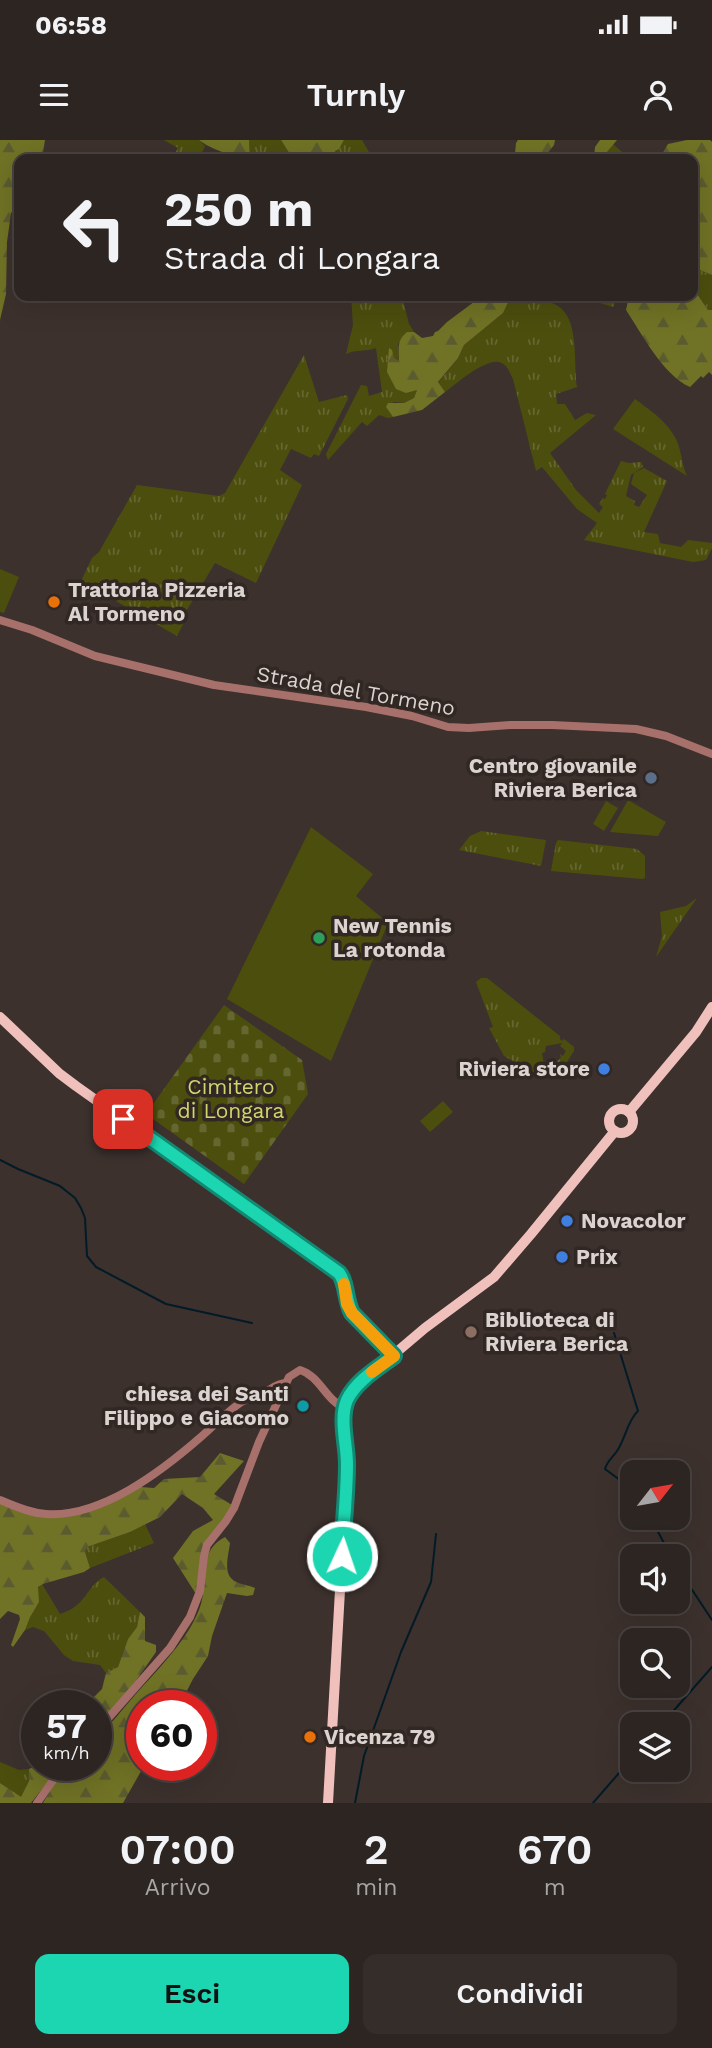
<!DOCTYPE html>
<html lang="it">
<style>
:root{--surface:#2d2522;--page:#352d2a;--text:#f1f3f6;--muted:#a7a5a5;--line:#484240;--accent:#1cd5b1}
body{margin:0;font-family:"Work Sans",sans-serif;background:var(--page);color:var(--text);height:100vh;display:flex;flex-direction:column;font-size:26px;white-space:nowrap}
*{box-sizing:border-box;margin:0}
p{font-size:23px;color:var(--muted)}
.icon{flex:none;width:38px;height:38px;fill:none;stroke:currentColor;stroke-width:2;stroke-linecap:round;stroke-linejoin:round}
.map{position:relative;height:1663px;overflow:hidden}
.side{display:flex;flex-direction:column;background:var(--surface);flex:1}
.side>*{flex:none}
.hud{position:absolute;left:14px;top:14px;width:684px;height:147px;border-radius:14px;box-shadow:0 7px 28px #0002,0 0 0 2px var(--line);background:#2d2522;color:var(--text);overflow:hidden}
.needle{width:46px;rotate:59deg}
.fabs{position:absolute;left:620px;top:1320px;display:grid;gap:14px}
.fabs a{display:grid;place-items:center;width:70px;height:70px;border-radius:14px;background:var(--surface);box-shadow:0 7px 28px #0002,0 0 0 2px var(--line);font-size:35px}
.speed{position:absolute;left:21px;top:1550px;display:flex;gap:14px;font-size:35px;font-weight:700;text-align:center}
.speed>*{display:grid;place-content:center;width:91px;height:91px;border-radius:50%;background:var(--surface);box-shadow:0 7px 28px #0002,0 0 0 2px var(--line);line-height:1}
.speed small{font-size:18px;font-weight:400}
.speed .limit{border:10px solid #d22;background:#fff;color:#111}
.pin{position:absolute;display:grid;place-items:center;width:60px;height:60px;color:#fff;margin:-30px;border-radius:14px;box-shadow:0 4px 10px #0006}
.me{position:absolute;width:77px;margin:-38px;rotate:3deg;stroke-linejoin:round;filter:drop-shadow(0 0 5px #0008)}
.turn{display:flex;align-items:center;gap:24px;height:147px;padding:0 35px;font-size:32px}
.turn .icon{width:91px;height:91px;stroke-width:2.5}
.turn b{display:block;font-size:49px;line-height:60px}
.eta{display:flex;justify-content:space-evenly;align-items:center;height:119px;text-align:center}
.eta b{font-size:42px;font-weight:600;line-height:49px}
.cta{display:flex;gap:14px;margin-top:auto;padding:14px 35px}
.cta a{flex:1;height:80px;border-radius:14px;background:var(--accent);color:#111;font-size:28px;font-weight:600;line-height:80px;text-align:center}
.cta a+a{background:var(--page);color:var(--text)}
.status{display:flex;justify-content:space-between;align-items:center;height:49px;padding:0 35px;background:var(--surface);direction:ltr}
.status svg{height:19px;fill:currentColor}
header{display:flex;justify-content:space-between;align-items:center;height:91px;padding:0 35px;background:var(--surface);font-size:32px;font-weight:600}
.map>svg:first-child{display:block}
</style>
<div class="status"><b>06:58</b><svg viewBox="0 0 49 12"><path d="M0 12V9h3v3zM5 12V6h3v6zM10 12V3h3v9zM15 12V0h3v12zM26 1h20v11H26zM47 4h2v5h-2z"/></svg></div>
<header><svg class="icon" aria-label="menu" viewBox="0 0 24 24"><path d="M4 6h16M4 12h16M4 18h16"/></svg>Turnly<svg class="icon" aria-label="person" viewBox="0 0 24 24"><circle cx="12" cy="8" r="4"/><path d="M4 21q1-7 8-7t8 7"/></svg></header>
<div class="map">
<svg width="712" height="1663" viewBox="0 0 712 1663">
<defs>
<pattern id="grass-tufts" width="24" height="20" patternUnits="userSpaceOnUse" patternTransform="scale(1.75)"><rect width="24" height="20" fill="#4c4e0e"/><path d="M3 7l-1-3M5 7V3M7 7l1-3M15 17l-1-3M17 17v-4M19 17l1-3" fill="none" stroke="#656730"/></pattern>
<pattern id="forest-firs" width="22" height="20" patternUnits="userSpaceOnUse" patternTransform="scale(1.75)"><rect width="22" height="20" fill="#707225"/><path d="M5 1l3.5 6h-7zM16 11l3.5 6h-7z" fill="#5b5b30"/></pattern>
<pattern id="cemetery-stones" width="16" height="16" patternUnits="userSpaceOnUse" patternTransform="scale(1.75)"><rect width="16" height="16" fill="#4c4e0e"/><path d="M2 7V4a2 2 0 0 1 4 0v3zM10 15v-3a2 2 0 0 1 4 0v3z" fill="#656730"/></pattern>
</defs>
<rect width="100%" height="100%" fill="#3c312d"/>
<!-- grass -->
<g fill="url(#grass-tufts)">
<path d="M 164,0 L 199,0 L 205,6 L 199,19 L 172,19 L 178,8 Z"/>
<path d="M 249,0 L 281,0 L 293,19 L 250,19 Z"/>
<path d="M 344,0 L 362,0 L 373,19 C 359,19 344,21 335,10 L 339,9 Z"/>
<path d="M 613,4 L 630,19 L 601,19 Z"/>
<path d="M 693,127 L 712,135 L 712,170 L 708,170 L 693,148 Z"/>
<path d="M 351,156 L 402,156 L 409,184 L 414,192 L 407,192 L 398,204 L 399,222 L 394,219 L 387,219 L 417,250 L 414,258 L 404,263 L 394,262 L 386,267 L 393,277 L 388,278 L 379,275 L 367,286 L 362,282 L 328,320 L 326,314 L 361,245 L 367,246 L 369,256 L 382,252 L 376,208 C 365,212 356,209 346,214 L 353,185 Z"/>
<path d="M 577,156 L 618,156 L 613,167 Z"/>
<path d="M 525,158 C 536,159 548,160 558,166 C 580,180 573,224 577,247 L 556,254 L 557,264 L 565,264 L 575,280 L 587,273 L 596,275 L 550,313 L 576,350 L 599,373 L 603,367 L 599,364 L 603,358 L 605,359 L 607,355 L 605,354 L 621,321 L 629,323 L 641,322 L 643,327 L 631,335 L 626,356 L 635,361 L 634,365 L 639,367 L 647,355 L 631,344 L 634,333 L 644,328 L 667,341 L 644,392 L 658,394 L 660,403 L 681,407 L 688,400 L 712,403 L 712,408 L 706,420 L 693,422 L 584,400 L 597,383 L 577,369 L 542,327 L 536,331 L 513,239 C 510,233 507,224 499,222 C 484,219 456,244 445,252 L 438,243 L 458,218 L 464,205 L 503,173 L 509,160 Z"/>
<path d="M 304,215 L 319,262 L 347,255 L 348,259 L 319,316 L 314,314 L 311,318 L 291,309 L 280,330 L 302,345 L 256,443 L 215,423 L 185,473 L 188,475 L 177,496 L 81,441 L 92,418 L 99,412 L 137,345 L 219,356 L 225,353 Z"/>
<path d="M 635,259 C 651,271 671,284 678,304 C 682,315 682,326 687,336 L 613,289 Z"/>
<path d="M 481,691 L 546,700 L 541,726 L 459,710 L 470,696 Z"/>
<path d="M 558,700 L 637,709 L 645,716 L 645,738 L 642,739 L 551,731 L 556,703 Z"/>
<path d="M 697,758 L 656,817 L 662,796 L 660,772 L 686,766 Z"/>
<path d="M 481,838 L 487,838 L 560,896 L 560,899 L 562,901 L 564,899 L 574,907 L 574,911 L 555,940 L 540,936 L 548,925 L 554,929 L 557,925 L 555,923 L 561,918 L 560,914 L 563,916 L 566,911 L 560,906 L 562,903 L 546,906 L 545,912 L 542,913 L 544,925 L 537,934 L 504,916 L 489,888 L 493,887 L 476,842 Z"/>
<path d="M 145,1384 L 154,1403 L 90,1428 L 85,1412 L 87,1407 L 130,1392 Z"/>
<path d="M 104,1437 L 140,1472 L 137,1487 L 128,1499 L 118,1527 L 106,1533 L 100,1525 L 73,1521 L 64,1515 L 44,1491 L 33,1487 L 25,1490 L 38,1448 L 42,1444 L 60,1474 C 87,1466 86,1446 104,1437 Z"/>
<path d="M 0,1622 L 19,1630 L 29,1629 L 29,1641 L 21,1658 L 0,1643 Z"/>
</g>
<!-- forest -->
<g fill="url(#forest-firs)">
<path d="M 0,0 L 45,0 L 42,19 L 19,19 L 19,62 L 11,73 L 7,102 L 6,154 L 0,180 Z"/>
<path d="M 199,0 L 249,0 L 250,19 C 238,19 208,8 199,0 Z"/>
<path d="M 281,0 L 344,0 L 339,9 L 335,11 L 337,14 L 350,19 L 293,19 Z"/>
<path d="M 518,0 L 555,0 L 554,5 L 544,18 L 528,19 L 515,13 L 516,3 Z"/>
<path d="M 600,0 L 617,0 L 601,19 L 594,18 L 595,7 Z"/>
<path d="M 687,0 L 710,0 L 712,2 L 712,135 L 693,127 L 693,19 L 659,19 L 668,4 Z"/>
<path d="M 693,148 L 708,170 L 712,170 L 712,235 L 709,232 L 703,238 L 701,236 L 690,247 C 663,235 642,194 626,170 L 629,156 L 693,156 Z"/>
<path d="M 482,156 L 511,156 L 503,173 L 464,205 L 458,218 L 438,242 L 445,252 L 422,270 L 393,277 L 386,267 L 388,263 L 404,263 L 414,258 L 417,250 L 406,253 L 396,249 L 387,232 L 389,208 L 392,210 L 394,218 L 399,221 C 399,209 396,201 407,192 L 414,192 L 422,198 L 433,196 L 435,192 L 438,191 L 447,182 Z"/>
<path d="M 220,1313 L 244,1321 L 214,1354 L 232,1365 L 201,1414 L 196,1454 L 173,1418 L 193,1391 L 213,1380 L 203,1368 L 182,1354 L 160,1377 L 130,1392 L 87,1407 L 85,1412 L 90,1428 L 84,1432 L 43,1444 L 38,1447 L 39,1462 L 30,1477 L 25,1490 L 13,1507 L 11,1505 L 20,1479 L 19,1475 L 8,1471 L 0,1479 L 0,1362 L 19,1369 L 71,1372 L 138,1344 L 141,1347 L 154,1348 L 164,1339 L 200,1337 Z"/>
<path d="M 225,1397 L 230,1403 C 229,1413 223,1431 232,1439 C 236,1444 249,1445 255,1448 L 253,1455 L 247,1456 L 227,1453 L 212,1496 L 208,1516 L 193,1539 L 179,1566 L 142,1566 L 142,1626 L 144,1626 L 123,1663 L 43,1663 L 56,1641 L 70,1626 L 96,1626 L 96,1599 C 110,1585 122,1570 135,1555 C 157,1530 191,1497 201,1464 C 208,1440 198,1410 225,1397 Z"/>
<path d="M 140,1472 L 145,1477 L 145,1501 L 156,1505 L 156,1512 L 135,1542 L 96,1588 L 96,1566 L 85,1566 L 102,1549 L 106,1533 L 118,1527 L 128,1499 L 137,1487 Z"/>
<path d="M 37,1625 L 60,1626 L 31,1663 L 0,1663 L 0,1643 L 21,1657 L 29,1641 L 29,1629 Z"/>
</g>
<!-- cemetery -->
<path fill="url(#cemetery-stones)" d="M 224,865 L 302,920 L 308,954 L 244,1044 L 146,974 Z"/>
<!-- pitch -->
<g fill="#4c4e0e">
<path d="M 0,429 L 19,437 L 4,473 L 0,472 Z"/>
<path d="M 628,660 L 666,682 L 658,696 L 610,692 Z"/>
<path d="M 606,661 L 618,668 L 604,691 L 593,684 Z"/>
<path d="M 311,687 L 373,734 L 356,756 L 388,783 L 331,921 L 227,859 Z"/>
<path d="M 443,961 L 453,972 L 430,992 L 420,981 Z"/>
</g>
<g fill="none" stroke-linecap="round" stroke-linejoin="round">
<!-- stream -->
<g stroke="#021b27" stroke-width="2">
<path d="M 0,1020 L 18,1029 L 60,1046 L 75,1058 L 81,1068 L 85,1078 L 87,1116 L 96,1127 L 166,1164 L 252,1183"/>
<path d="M 614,1193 L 638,1271 C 627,1281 626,1298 617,1311 C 613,1317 607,1321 605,1329 L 632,1349"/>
<path d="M 650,1377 L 671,1416"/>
<path d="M 677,1427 L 712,1480"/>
<path d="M 662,1584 L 712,1527"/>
<path d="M 355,1663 L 364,1616 L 401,1512 L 431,1442 L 436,1394"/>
<path d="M 593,1663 L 632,1618"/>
</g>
<!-- minor -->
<g stroke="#a8706b" stroke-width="8">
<path d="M 0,480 L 32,490 L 95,516 L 214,545 L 366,567 L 412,576 L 448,587 L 469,588 L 511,585 L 552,585 L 636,589 L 666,596 L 712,614"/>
<path d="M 0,1360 C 15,1366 30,1373 46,1374 C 101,1378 162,1331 202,1296 C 215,1285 232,1266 247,1259 C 252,1256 258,1256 262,1254 C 271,1250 276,1243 286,1243"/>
<path d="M 96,1592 L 170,1508 L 190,1477 L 200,1451 L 204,1416 L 207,1405 L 226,1381 L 234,1368 L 259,1302 L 289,1237 L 300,1230 C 320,1236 326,1261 345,1268"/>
<path d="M 37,1663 L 63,1626"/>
</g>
<!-- major -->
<g stroke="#f0c1bc" stroke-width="10">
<path d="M 0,877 L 60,934 L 76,946 L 339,1133 C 347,1143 345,1160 352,1173 L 394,1216"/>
<circle cx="621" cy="981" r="12"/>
<path d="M 629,972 L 696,892 L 712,867"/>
<path d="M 328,1663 L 346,1344 L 347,1312 L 344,1276 L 348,1260 L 353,1251 L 372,1233 L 425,1188 L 494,1137 L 531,1094 L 615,991"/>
</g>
</g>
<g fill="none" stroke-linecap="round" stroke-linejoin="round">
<!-- route casing -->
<g stroke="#128a73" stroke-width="18">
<path id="route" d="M 123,979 L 339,1133 C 347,1143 345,1160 352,1173 L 394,1216 C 378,1228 356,1241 347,1260 C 339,1279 347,1304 347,1324 C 347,1355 343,1385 342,1416"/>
</g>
<!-- route -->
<use href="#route" stroke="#1cd5b1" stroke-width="12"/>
<!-- slow -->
<path stroke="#f59e0b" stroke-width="12" d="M 344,1144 L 347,1164 L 352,1173 L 394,1216 L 372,1232"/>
</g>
<!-- markers -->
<g fill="#e8710a" stroke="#312723" stroke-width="2.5">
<circle cx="54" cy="462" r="7"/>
<circle cx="310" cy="1597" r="7"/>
</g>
<circle fill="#5c6f8a" stroke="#312723" stroke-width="2.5" cx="651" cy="638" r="7"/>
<circle fill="#2e9e5b" stroke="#312723" stroke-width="2.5" cx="319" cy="798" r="7"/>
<g fill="#3f7fe0" stroke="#312723" stroke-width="2.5">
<circle cx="604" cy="929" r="7"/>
<circle cx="567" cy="1081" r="7"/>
<circle cx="562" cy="1117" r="7"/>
</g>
<circle fill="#8d6e63" stroke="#312723" stroke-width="2.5" cx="471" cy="1192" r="7"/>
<circle fill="#0f9aa8" stroke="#312723" stroke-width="2.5" cx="303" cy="1266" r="7"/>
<g text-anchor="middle" stroke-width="7" stroke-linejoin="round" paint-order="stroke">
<!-- poi labels -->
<g font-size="21" font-weight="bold" fill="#dad3d0" stroke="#312723" text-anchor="start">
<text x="68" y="457">Trattoria Pizzeria<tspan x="68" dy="24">Al Tormeno</tspan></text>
<text x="637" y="633" text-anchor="end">Centro giovanile<tspan x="637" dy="24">Riviera Berica</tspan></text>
<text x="333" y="793">New Tennis<tspan x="333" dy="24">La rotonda</tspan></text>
<text x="590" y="936" text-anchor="end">Riviera store</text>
<text x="581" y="1088">Novacolor</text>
<text x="576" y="1124">Prix</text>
<text x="485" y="1187">Biblioteca di<tspan x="485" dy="24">Riviera Berica</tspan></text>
<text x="289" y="1261" text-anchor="end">chiesa dei Santi<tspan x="289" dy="24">Filippo e Giacomo</tspan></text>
<text x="324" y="1604">Vicenza 79</text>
</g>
<!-- street labels -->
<g font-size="21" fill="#dad3d0" stroke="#312723">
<text transform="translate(356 551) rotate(10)" y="7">Strada del Tormeno</text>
</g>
<!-- park labels -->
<g font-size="21" fill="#d2d56c" stroke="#312723">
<text x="231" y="954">Cimitero<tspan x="231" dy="24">di Longara</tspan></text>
</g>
</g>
</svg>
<div class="fabs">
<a><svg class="needle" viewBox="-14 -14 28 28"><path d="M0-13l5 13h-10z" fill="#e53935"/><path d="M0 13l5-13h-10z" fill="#a7a5a5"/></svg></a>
<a><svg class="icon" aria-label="sound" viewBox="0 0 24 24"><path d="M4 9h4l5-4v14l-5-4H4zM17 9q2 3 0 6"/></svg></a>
<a><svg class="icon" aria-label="search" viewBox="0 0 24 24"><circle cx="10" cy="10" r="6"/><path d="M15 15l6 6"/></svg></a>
<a><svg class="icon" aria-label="layers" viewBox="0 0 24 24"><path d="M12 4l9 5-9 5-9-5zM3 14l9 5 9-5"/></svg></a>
</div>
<div class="speed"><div>57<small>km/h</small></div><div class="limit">60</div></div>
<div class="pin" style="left:123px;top:979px;background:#d93025"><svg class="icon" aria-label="arrive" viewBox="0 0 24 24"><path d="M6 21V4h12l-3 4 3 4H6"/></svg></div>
<svg class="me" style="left:342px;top:1416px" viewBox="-20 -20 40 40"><circle r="17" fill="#1cd5b1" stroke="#fff" stroke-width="3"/><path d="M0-11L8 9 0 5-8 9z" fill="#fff"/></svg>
<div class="hud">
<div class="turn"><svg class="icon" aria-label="left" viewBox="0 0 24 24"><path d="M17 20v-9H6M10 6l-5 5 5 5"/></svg><div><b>250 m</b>Strada di Longara</div></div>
</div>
</div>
<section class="side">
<div class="eta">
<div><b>07:00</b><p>Arrivo</p></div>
<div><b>2</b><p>min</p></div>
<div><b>670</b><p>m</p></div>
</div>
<div class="cta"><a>Esci</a><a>Condividi</a></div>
</section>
